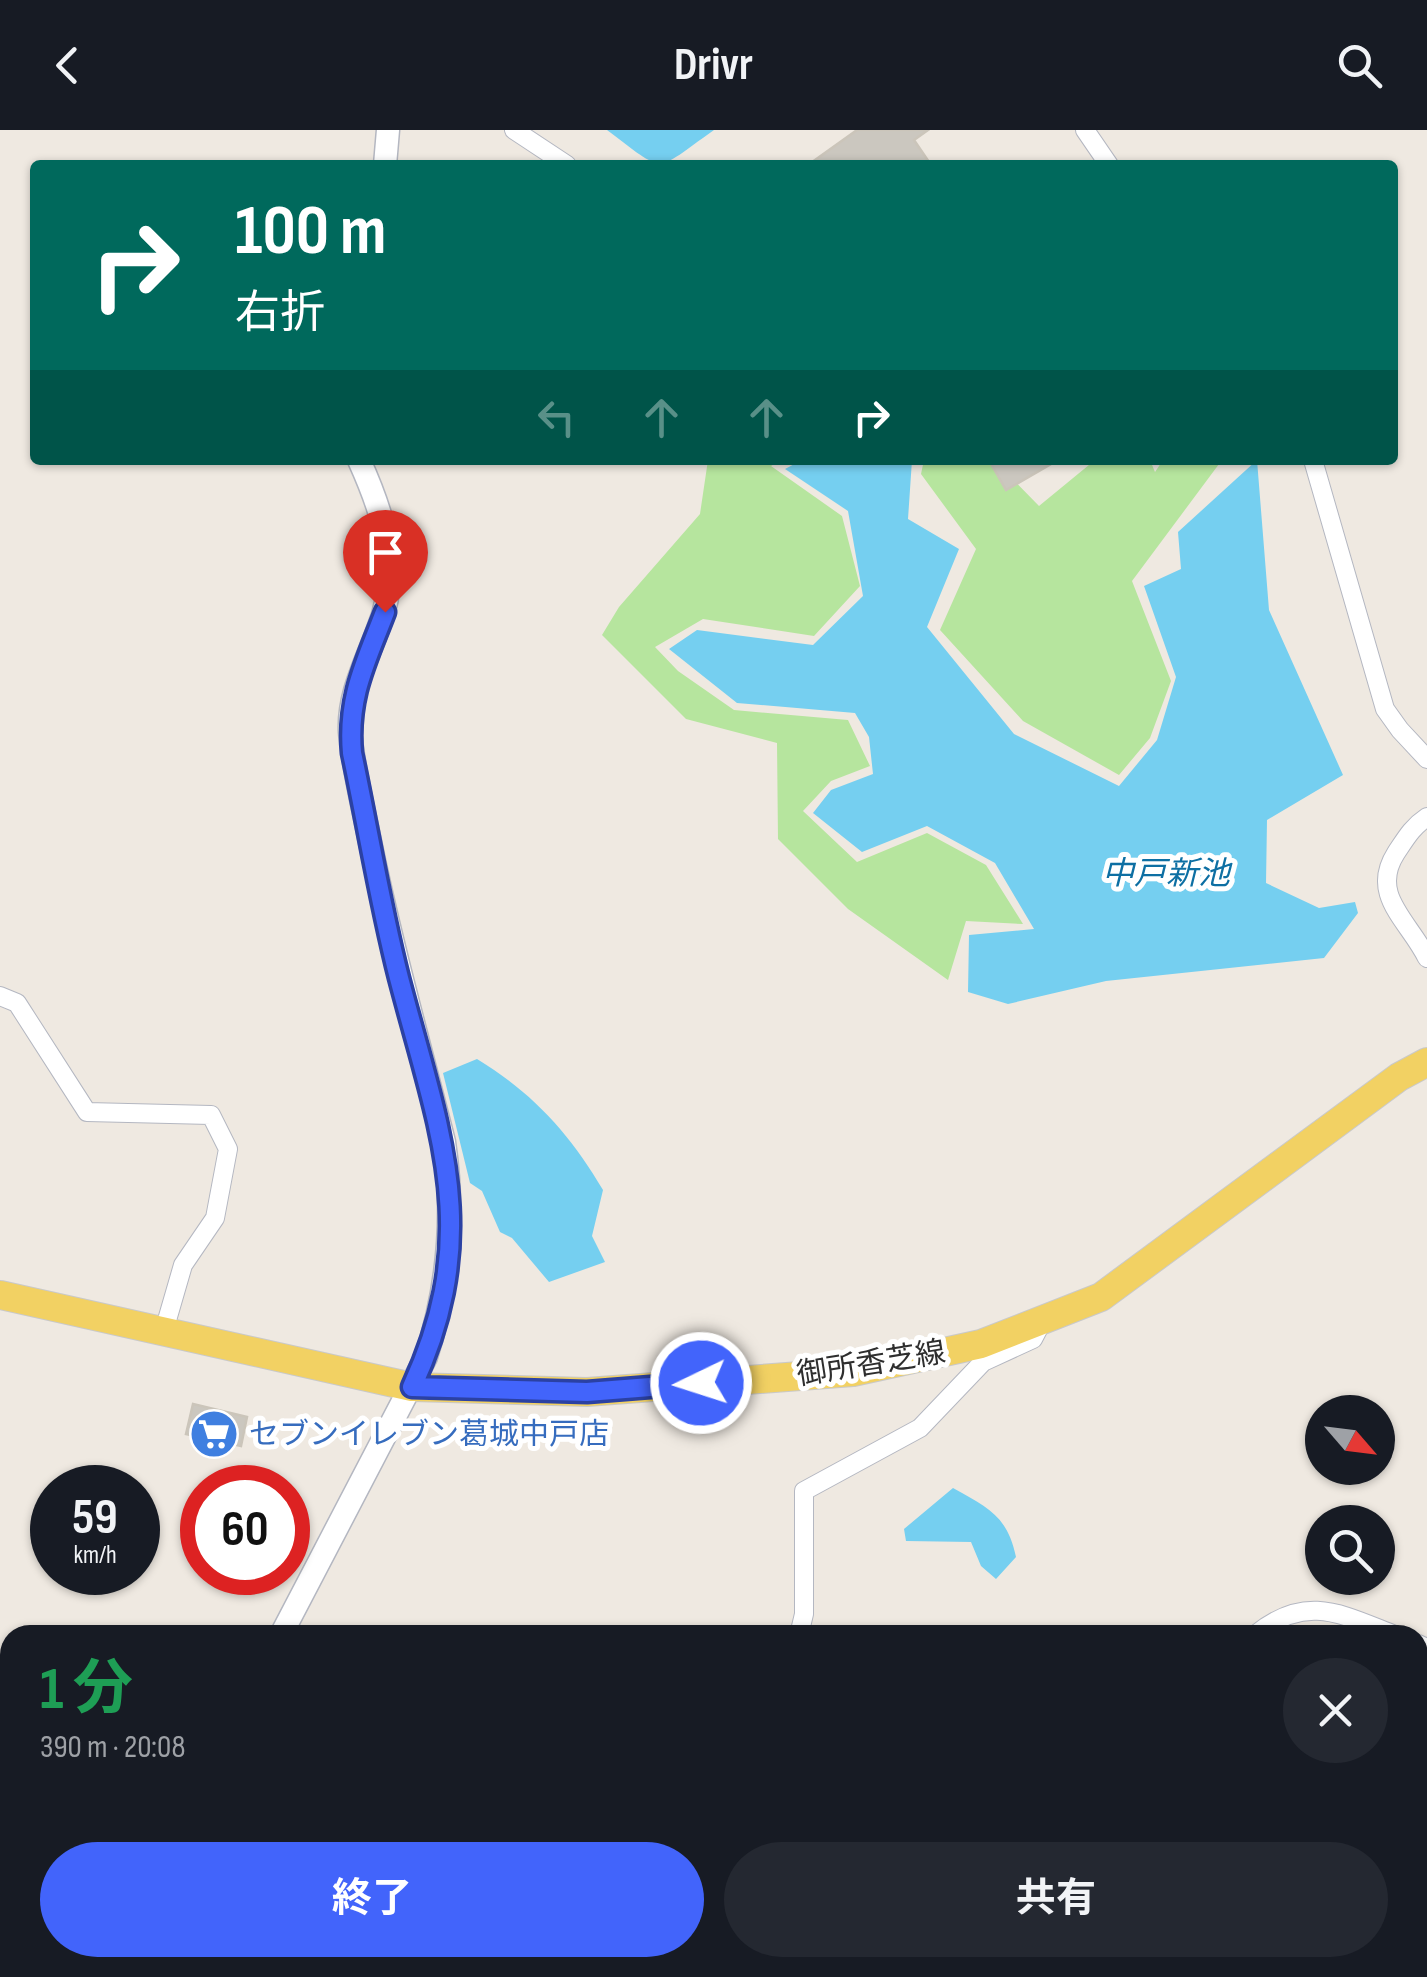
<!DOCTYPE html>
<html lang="ja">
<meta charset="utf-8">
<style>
:root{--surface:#171b24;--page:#242831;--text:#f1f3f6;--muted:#9ea1a6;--accent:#4264fb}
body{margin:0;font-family:"Sofia Sans Condensed","Noto Sans JP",sans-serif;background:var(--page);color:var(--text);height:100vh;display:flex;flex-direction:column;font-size:38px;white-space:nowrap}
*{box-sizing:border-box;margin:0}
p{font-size:32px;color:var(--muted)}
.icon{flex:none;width:55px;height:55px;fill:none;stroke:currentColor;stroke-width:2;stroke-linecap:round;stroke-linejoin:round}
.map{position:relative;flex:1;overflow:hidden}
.side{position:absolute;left:0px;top:1495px;width:1428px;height:352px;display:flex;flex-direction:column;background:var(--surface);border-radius:30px 30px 0 0;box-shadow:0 2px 8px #0004}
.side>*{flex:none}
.top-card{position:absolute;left:30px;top:30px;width:1368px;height:305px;border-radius:10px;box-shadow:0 2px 8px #0004;background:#00695c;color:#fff;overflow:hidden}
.needle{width:65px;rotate:118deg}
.tools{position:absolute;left:1305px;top:1265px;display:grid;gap:20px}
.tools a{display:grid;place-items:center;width:90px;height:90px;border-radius:50%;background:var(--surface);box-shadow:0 2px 8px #0004;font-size:50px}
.speed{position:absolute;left:30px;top:1335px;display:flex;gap:20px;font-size:50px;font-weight:700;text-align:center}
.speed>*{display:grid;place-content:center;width:130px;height:130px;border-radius:50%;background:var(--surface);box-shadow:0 2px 8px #0004;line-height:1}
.speed small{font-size:25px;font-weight:400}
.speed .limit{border:15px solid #d22;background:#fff;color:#111}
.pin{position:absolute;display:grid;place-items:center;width:85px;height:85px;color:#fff;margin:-102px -42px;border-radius:50% 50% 50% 0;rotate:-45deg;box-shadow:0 0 10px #0007}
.pin .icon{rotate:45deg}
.me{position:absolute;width:110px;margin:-55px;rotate:266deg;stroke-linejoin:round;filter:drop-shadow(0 0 8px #0008)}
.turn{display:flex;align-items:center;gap:35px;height:210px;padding:0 40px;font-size:45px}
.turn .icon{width:130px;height:130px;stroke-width:2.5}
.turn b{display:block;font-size:70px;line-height:85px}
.lanes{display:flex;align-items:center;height:95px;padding:0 40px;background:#0003;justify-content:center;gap:50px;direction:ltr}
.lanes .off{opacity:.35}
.round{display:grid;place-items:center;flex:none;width:105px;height:105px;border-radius:52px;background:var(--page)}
.headline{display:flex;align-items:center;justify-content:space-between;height:170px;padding:0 40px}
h1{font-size:60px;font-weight:700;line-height:75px;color:#1e9e55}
.button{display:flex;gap:20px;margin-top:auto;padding:20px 40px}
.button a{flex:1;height:115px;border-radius:60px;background:var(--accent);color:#fff;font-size:40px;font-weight:700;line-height:115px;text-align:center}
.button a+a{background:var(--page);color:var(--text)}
header{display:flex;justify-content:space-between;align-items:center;height:130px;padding:0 40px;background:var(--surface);font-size:45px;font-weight:700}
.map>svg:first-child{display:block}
</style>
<header><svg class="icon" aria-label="back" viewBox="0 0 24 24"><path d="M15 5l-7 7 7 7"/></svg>Drivr<svg class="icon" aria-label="search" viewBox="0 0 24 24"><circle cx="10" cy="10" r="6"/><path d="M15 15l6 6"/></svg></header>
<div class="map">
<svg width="1427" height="1847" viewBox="0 0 1427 1847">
<rect width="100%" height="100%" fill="#efe9e1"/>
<!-- green -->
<g fill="#b6e59e">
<path d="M 708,330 L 781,330 L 771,336 L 842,386 L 860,456 L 814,506 L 703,489 L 655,517 L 678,541 L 734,580 L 848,590 L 870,636 L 831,651 L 803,681 L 857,732 L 927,703 L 986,735 L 1023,794 L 966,791 L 948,850 L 848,779 L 778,709 L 777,613 L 686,589 L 602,505 L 619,477 L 700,384 Z"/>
<path d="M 924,330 L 994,330 L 1039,376 L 1095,330 L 1150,330 L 1155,342 L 1163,330 L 1222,330 L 1132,451 L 1171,551 L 1150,608 L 1119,645 L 1023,591 L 940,500 L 976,419 L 921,344 Z"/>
</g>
<!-- water -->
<g fill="#75cff0">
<path d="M 607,0 L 714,0 C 653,43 667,45 607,0 Z"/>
<path d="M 802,330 L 912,330 L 908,389 L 959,419 L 927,497 L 1014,604 L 1119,656 L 1157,610 L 1176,547 L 1144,456 L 1181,439 L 1178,402 L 1257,330 L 1269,480 L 1343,645 L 1267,690 L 1266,753 L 1319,778 L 1355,772 L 1358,783 L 1324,828 L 1106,851 L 1008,874 L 968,862 L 969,805 L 1034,799 L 995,733 L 927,696 L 862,722 L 813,683 L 831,660 L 873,644 L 869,607 L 855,583 L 737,573 L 669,519 L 697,500 L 813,515 L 863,466 L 848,381 L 785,339 Z"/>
<path d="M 477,929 C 533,963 570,1004 603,1060 L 592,1106 L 605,1132 L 549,1152 L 512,1108 L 500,1102 L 482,1061 L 470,1053 L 443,943 Z"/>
<path d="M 953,1358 C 988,1378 1007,1385 1016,1427 L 996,1449 L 981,1436 L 971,1412 L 906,1411 L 904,1399 Z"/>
</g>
<!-- building -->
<g fill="#cbc7bf" stroke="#cbc5ba" stroke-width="2.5">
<path d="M 857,0 L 928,0 L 914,10 L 931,35 L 808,35 Z"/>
<path d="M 989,330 L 1058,330 L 1006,360 Z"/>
<path d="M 193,1274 L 247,1287 L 241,1316 L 186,1304 Z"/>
</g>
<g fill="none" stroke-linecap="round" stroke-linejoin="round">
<!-- service casing -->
<g stroke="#b4b7c1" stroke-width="11">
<g id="service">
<path d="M 466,1847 L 471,1838"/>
<path d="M 991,1847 L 1003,1838"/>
</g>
</g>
<!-- minor casing -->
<g stroke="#b4b7c1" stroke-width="20">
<g id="minor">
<path d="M 514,0 L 567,35"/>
<path d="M 1085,0 L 1109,35"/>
<path d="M 1313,330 L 1385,579 L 1400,600 L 1427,629"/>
<path d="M 1427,687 C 1412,697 1406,708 1396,723 C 1369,765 1409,791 1427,828"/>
<path d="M 0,866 L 17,873 L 87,982 L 211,985 L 228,1019 L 215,1088 L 183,1135 L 163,1204"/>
<path d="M 799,1505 L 804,1484 L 804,1361 L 920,1298 L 983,1232 L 1033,1209 L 1043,1190"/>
<path d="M 1255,1505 C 1306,1463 1341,1484 1395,1505"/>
<path d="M 1418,1514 L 1427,1518"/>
<path d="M 878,1847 L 884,1838"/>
<path d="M 1170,1847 L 1174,1838"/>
</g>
</g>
<!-- tertiary casing -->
<g stroke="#b4b7c1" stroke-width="25">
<g id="tertiary">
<path d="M 385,35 L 388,0"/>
<path d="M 281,1505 L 426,1227 C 449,1155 455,1086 444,1012 C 418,910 390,810 369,707 C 362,672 353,637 350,602 C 348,565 366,532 378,499 C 402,440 384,385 359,330"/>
<path d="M 97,1847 L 102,1838"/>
</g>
</g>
<!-- primary casing -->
<g stroke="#c9c9c9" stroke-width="30">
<path id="primary" d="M 0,1165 L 412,1257 L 587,1262 L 853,1242 L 981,1214 L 1101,1167 L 1399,947 L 1427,932"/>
</g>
<!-- service -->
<use href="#service" stroke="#fff" stroke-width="9"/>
<!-- minor -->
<use href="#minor" stroke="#fff" stroke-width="18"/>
<!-- tertiary -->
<use href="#tertiary" stroke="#fff" stroke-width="22"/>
<!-- primary -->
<use href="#primary" stroke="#f2d163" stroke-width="28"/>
</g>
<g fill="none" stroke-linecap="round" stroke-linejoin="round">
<!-- route casing -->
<g stroke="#2b41a3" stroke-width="25">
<path id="route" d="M 385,482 C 366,532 347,567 352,623 C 368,698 380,774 399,848 C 439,1001 484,1102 412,1257 L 587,1262 L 701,1253"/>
</g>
<!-- route -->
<use href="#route" stroke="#4264fb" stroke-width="18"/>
</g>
<!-- icons -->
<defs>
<g id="supermarket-disc" transform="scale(2.5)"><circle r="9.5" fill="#3f7fe0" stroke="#fff"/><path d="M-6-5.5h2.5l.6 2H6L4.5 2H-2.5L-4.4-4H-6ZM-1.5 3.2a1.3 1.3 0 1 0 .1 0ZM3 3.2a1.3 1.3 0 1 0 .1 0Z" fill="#fff"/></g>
</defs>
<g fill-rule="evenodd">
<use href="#supermarket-disc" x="214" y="1304"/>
</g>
<g text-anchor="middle" stroke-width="10" stroke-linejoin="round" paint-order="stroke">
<!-- street labels -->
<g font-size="30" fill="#2e2e2e" stroke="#fff">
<text transform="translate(871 1233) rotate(-9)" y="10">御所香芝線</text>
</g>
<!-- shop labels -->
<g font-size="30" fill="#366cbe" stroke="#fff" text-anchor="start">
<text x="249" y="1314">セブンイレブン葛城中戸店</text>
</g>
<!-- water labels -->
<g font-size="32" font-style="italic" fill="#0d6fa3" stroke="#fff">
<text x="1166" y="754">中戸新池</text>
</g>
</g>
</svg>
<div class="tools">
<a><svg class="needle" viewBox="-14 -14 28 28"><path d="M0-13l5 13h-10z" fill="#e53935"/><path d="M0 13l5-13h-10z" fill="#9ea1a6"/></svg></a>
<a><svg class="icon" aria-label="search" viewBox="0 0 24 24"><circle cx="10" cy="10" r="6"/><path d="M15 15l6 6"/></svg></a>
</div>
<div class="speed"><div>59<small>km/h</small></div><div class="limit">60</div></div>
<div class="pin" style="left:385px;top:482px;background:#d93025"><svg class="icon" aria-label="arrive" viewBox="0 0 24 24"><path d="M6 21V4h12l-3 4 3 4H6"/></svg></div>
<svg class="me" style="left:701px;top:1253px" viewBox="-20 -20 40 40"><circle r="17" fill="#4264fb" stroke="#fff" stroke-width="3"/><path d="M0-11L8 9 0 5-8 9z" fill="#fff"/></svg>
<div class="top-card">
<div class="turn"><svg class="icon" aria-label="right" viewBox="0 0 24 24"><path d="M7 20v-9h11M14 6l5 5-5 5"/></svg><div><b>100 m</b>右折</div></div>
<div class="lanes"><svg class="icon off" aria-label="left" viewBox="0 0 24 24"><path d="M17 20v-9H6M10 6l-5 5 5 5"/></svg><svg class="icon off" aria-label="ahead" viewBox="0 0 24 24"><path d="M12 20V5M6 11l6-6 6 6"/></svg><svg class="icon off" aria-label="ahead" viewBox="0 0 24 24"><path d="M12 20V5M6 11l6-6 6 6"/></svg><svg class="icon" aria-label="right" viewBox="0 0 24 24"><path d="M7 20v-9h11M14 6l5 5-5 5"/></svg></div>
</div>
<section class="side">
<div class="headline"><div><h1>1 分</h1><p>390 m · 20:08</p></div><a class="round"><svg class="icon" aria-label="close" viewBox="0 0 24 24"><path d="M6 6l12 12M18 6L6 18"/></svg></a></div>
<div class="button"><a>終了</a><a>共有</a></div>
</section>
</div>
